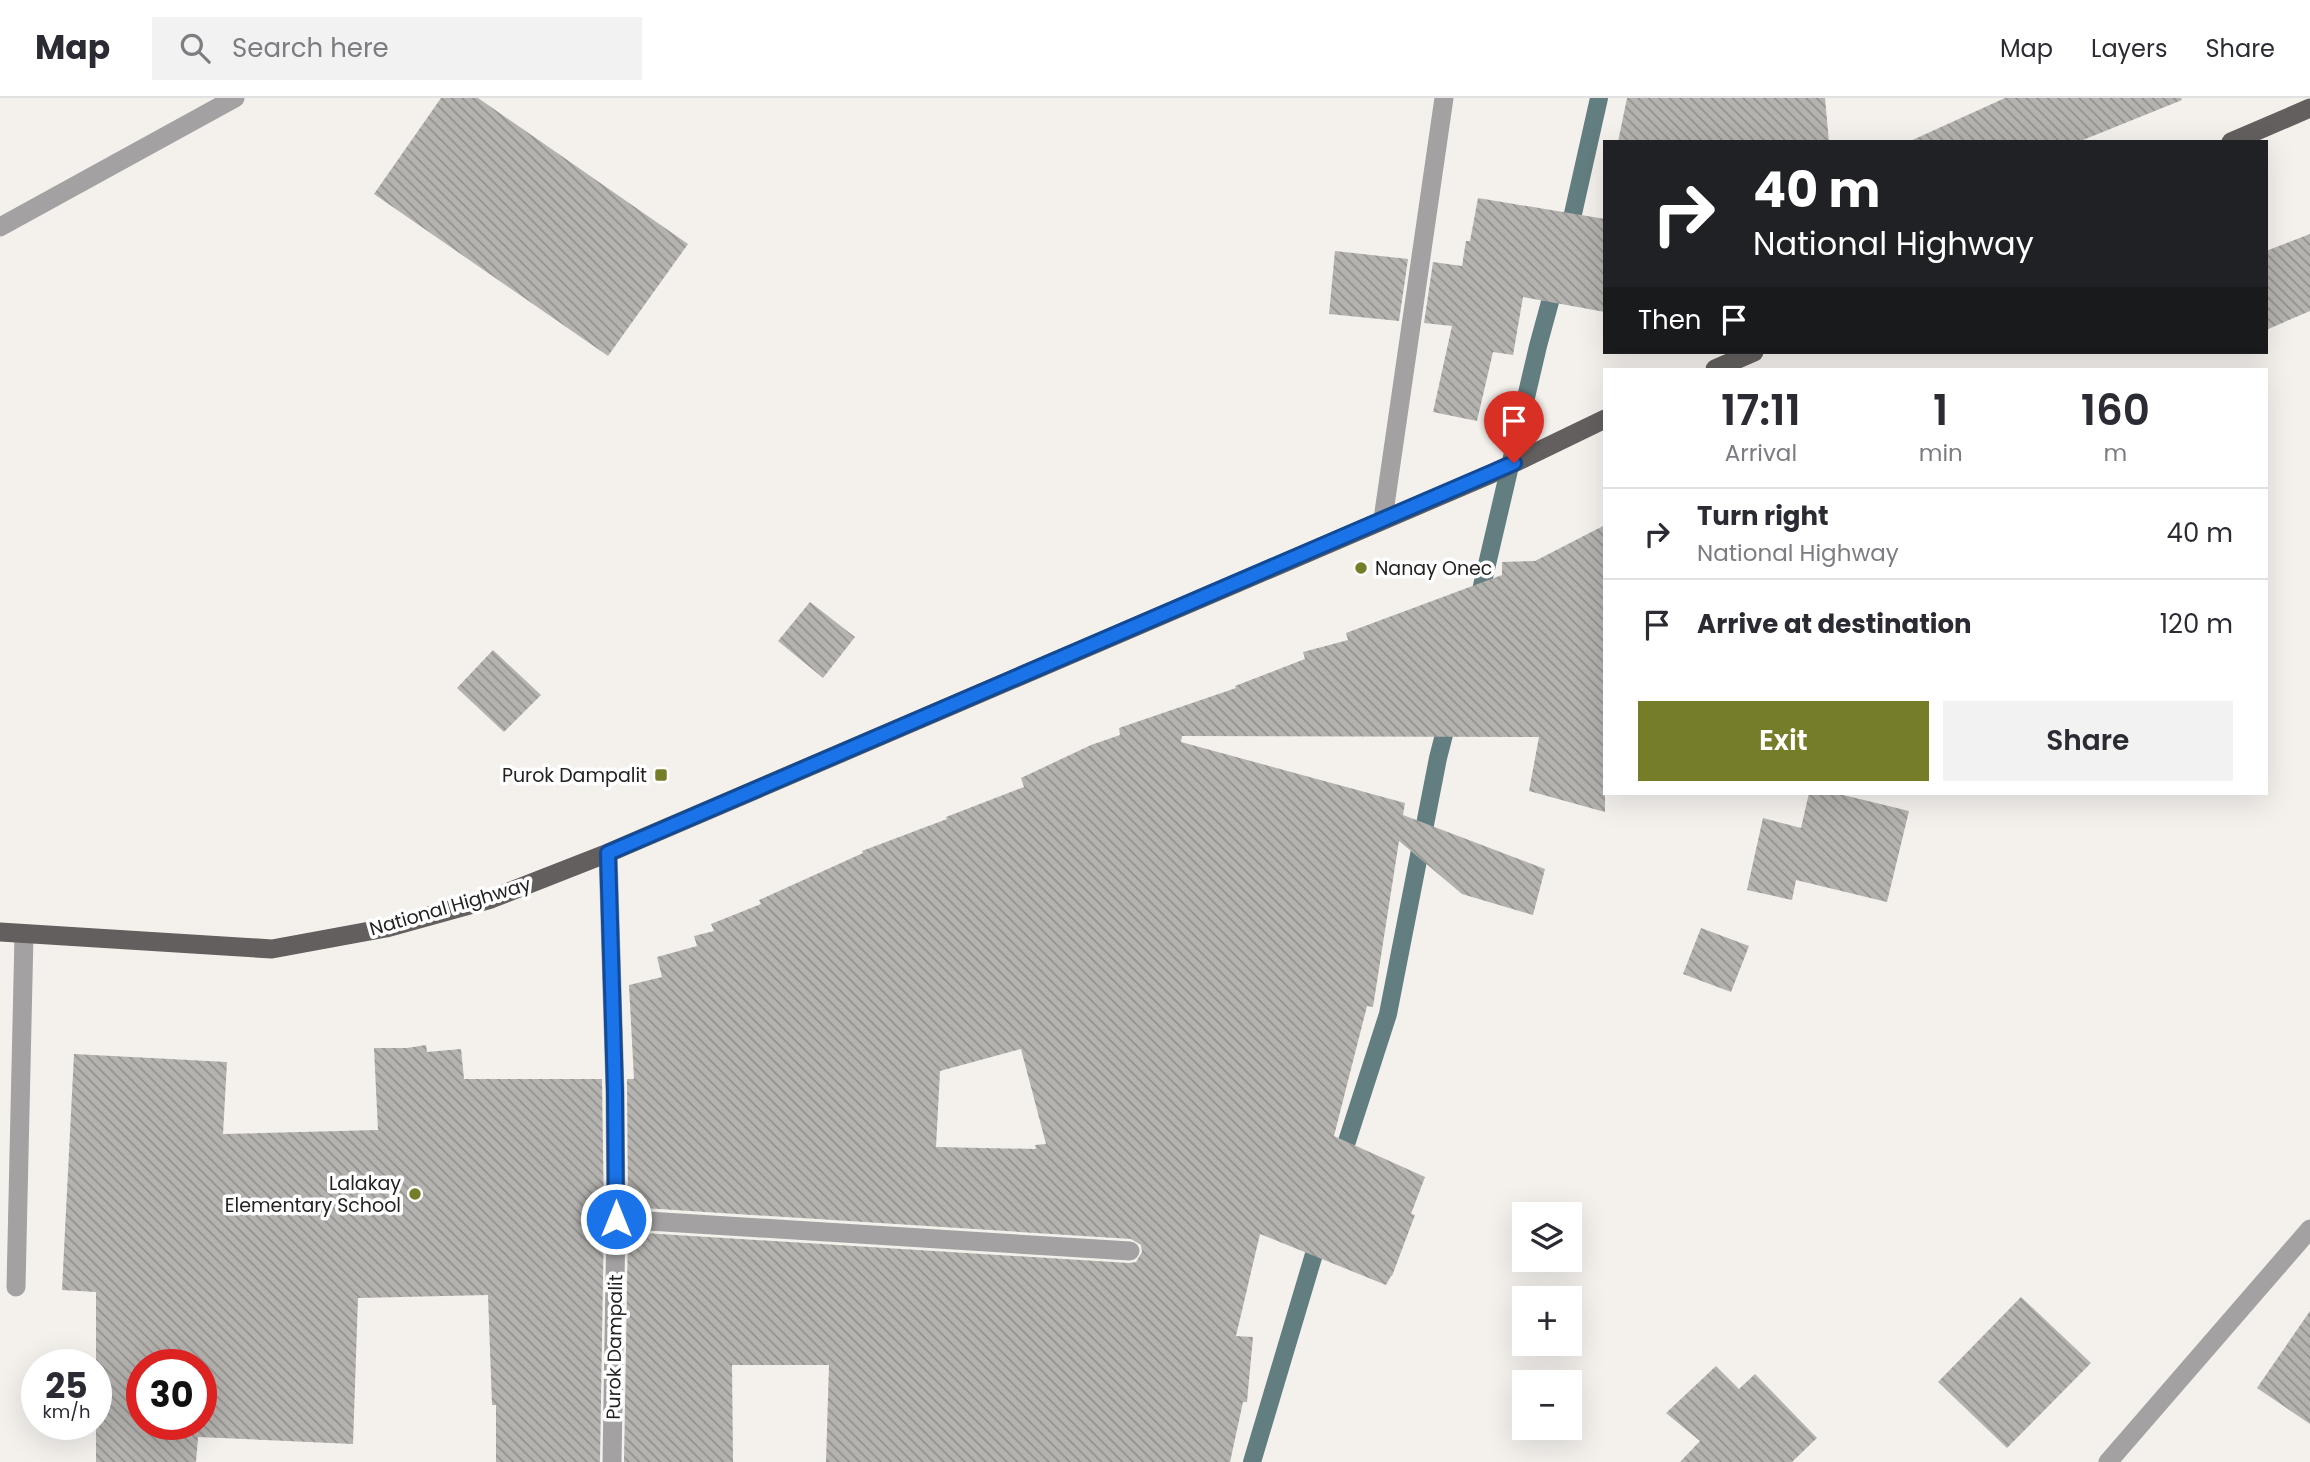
<!DOCTYPE html>
<meta charset="utf-8">
<style>
:root{--surface:#fff;--page:#f2f2f3;--text:#2b2b33;--muted:#7c7c81;--line:#e1e1e2;--accent:#767d28}
body{margin:0;font-family:Poppins,sans-serif;background:var(--page);color:var(--text);height:100vh;display:flex;flex-direction:column;font-size:26px;white-space:nowrap}
*{box-sizing:border-box;margin:0}
p{font-size:23px;color:var(--muted)}
.icon{flex:none;width:38px;height:38px;fill:none;stroke:currentColor;stroke-width:2;stroke-linecap:round;stroke-linejoin:round}
.map{position:relative;flex:1;overflow:hidden}
.side{position:absolute;left:1603px;top:270px;width:665px;height:427px;display:flex;flex-direction:column;background:var(--surface);border-radius:0px;box-shadow:0 7px 28px #0002}
.side>*{flex:none}
.hud{position:absolute;left:1603px;top:42px;width:665px;height:214px;border-radius:0px;box-shadow:0 7px 28px #0002;background:#202124;color:#fff;overflow:hidden}
.fabs{position:absolute;left:1512px;top:1104px;display:grid;gap:14px}
.fabs a{display:grid;place-items:center;width:70px;height:70px;border-radius:0px;background:var(--surface);box-shadow:0 7px 28px #0002;font-size:35px}
.speed{position:absolute;left:21px;top:1251px;display:flex;gap:14px;font-size:35px;font-weight:700;text-align:center}
.speed>*{display:grid;place-content:center;width:91px;height:91px;border-radius:50%;background:var(--surface);box-shadow:0 7px 28px #0002;line-height:1}
.speed small{font-size:18px;font-weight:400}
.speed .limit{border:10px solid #d22;background:#fff;color:#111}
.pin{position:absolute;display:grid;place-items:center;width:60px;height:60px;color:#fff;margin:-72px -30px;border-radius:50% 50% 50% 0;rotate:-45deg;box-shadow:0 0 7px #0007}
.pin .icon{rotate:45deg}
.me{position:absolute;width:77px;margin:-38px;rotate:0deg;stroke-linejoin:round;filter:drop-shadow(0 0 5px #0008)}
.turn{display:flex;align-items:center;gap:24px;height:147px;padding:0 35px;font-size:32px}
.turn .icon{width:91px;height:91px;stroke-width:2.5}
.turn b{display:block;font-size:49px;line-height:60px}
.then{display:flex;align-items:center;height:66px;padding:0 35px;background:#0003;gap:14px;font-size:26px}
.eta{display:flex;justify-content:space-evenly;align-items:center;height:119px;text-align:center}
.eta b{font-size:42px;font-weight:600;line-height:49px}
.cta{display:flex;gap:14px;margin-top:auto;padding:14px 35px}
.cta a{flex:1;height:80px;border-radius:0px;background:var(--accent);color:#fff;font-size:28px;font-weight:600;line-height:80px;text-align:center}
.cta a+a{background:var(--page);color:var(--text)}
ul{padding:0;list-style:none}
li{display:flex;align-items:center;gap:21px;height:91px;padding:0 35px;border-top:2px solid var(--line)}
li div{flex:1}
li b{display:block;font-size:26px}
li em{font-style:normal}
header{display:flex;align-items:center;gap:42px;box-sizing:border-box;height:98px;padding:0 35px;background:var(--surface);border-bottom:2px solid var(--line)}
header strong{font-size:33px}
nav{display:flex;gap:38px;margin-inline-start:auto;font-size:24px}
.search{width:490px;height:63px;background:var(--page);display:flex;align-items:center;gap:18px;box-sizing:border-box;padding:0 24px;border-radius:0px;color:var(--muted);font-size:26px}
.map>svg:first-child{display:block}
</style>
<header>
<strong>Map</strong>
<div class="search"><svg class="icon" aria-label="search" viewBox="0 0 24 24"><circle cx="10" cy="10" r="6"/><path d="M15 15l6 6"/></svg>Search here</div>
<nav><a>Map</a><a>Layers</a><a>Share</a></nav>
</header>
<div class="map">
<svg width="2310" height="1364" viewBox="0 0 2310 1364">
<defs>
<pattern id="building-back-hatch" width="6" height="6" patternUnits="userSpaceOnUse" patternTransform="scale(1.75)"><rect width="6" height="6" fill="#b5b3af"/><path d="M-1 5l2 2M0 0l6 6M5-1l2 2" fill="none" stroke="#93918e"/></pattern>
</defs>
<rect width="100%" height="100%" fill="#f4f1ed"/>
<g fill="none" stroke-linecap="round" stroke-linejoin="round">
<!-- stream -->
<g stroke="#637e80" stroke-width="18">
<path d="M 1568,138 L 1599,0"/>
<path d="M 1478,505 L 1538,248 L 1556,182"/>
<path d="M 1340,1065 L 1388,916 L 1438,660 L 1449,617"/>
<path d="M 1252,1364 L 1320,1136"/>
</g>
</g>
<!-- building -->
<g fill="url(#building-back-hatch)" fill-rule="evenodd">
<path d="M 441,0 L 478,0 L 688,146 L 608,258 L 374,96 Z"/>
<path d="M 1627,0 L 1825,0 L 1829,44 L 1618,44 Z"/>
<path d="M 2005,0 L 2181,0 L 2182,2 L 2078,44 L 1908,44 Z"/>
<path d="M 1478,100 L 1605,121 L 1605,214 L 1523,199 L 1513,257 L 1493,254 L 1477,323 L 1433,314 L 1452,228 L 1424,225 L 1433,164 L 1462,168 L 1466,143 L 1470,143 Z"/>
<path d="M 2310,136 L 2310,213 L 2266,232 L 2266,153 Z"/>
<path d="M 1335,153 L 1408,161 L 1399,223 L 1329,216 Z"/>
<path d="M 1605,427 L 1605,714 L 1529,693 L 1539,639 L 1182,638 L 1181,644 L 1405,705 L 1403,717 L 1545,771 L 1533,817 L 1462,796 L 1399,743 L 1373,909 L 1367,908 L 1334,1038 L 1425,1079 L 1411,1116 L 1415,1117 L 1392,1178 L 1391,1178 L 1386,1187 L 1260,1136 L 1236,1238 L 1253,1239 L 1247,1304 L 1243,1304 L 1230,1364 L 826,1364 L 829,1267 L 732,1267 L 733,1364 L 624,1364 L 628,1134 L 1129,1165 L 1136,1164 L 1142,1154 L 1141,1147 L 1131,1141 L 628,1109 L 627,981 L 634,981 L 629,887 L 662,879 L 657,859 L 697,848 L 694,838 L 714,833 L 711,826 L 761,806 L 759,802 L 863,755 L 862,753 L 947,721 L 946,719 L 1024,689 L 1021,680 L 1091,647 L 1120,637 L 1119,630 L 1236,590 L 1235,588 L 1305,561 L 1303,554 L 1348,542 L 1346,535 L 1502,477 L 1502,464 L 1535,463 ZM 1021,951 L 1046,1046 L 1035,1047 L 1036,1051 L 936,1049 L 940,973 Z"/>
<path d="M 810,504 L 855,539 L 823,580 L 778,543 Z"/>
<path d="M 493,552 L 541,597 L 504,634 L 457,590 Z"/>
<path d="M 1809,695 L 1835,695 L 1909,713 L 1887,804 L 1796,782 L 1792,802 L 1747,792 L 1763,720 L 1801,730 Z"/>
<path d="M 1701,830 L 1749,848 L 1731,894 L 1683,876 Z"/>
<path d="M 426,947 L 427,954 L 461,951 L 464,981 L 602,981 L 604,1121 L 600,1364 L 496,1364 L 496,1307 L 492,1307 L 488,1197 L 358,1200 L 353,1346 L 198,1339 L 196,1364 L 96,1364 L 96,1194 L 62,1192 L 74,956 L 227,964 L 223,1036 L 378,1032 L 374,950 L 407,950 ZM 142,1267 L 201,1267 L 201,1326 L 142,1326 Z"/>
<path d="M 2021,1199 L 2091,1265 L 2007,1350 L 1938,1284 Z"/>
<path d="M 2310,1213 L 2310,1326 L 2257,1290 Z"/>
<path d="M 1716,1268 L 1739,1291 L 1755,1276 L 1817,1340 L 1792,1364 L 1680,1364 L 1700,1343 L 1666,1315 Z"/>
</g>
<g fill="none" stroke-linecap="round" stroke-linejoin="round">
<!-- service -->
<g stroke="#a3a1a1" stroke-width="19">
<path d="M 0,129 L 235,0"/>
<path d="M 16,1189 L 24,837"/>
</g>
<!-- minor -->
<g stroke="#a3a1a1" stroke-width="19">
<path d="M 1383,421 L 1444,0"/>
<path d="M 608,755 L 615,993 L 616,1121 L 612,1364"/>
<path d="M 616,1121 L 1130,1153"/>
<path d="M 2108,1364 L 2310,1131"/>
</g>
<!-- primary -->
<g stroke="#635f5f" stroke-width="19">
<path d="M 2231,44 L 2310,10"/>
<path d="M 1715,271 L 1754,254"/>
<path d="M 0,834 L 272,851 L 386,830 L 491,801 L 608,755 L 1491,376 L 1605,321"/>
</g>
</g>
<g fill="none" stroke-linecap="round" stroke-linejoin="round">
<!-- route casing -->
<g stroke="#114b97" stroke-width="18">
<path id="route" d="M 616,1121 L 615,993 L 608,755 L 1514,365"/>
</g>
<!-- route -->
<use href="#route" stroke="#1a73e8" stroke-width="12"/>
</g>
<!-- markers -->
<g fill="#767d28" stroke="#fff" stroke-width="2.5">
<circle cx="1361" cy="470" r="7"/>
<rect x="654" y="670" width="14" height="14" rx="3.5"/>
<circle cx="415" cy="1096" r="7"/>
</g>
<g text-anchor="middle" stroke-width="7" stroke-linejoin="round" paint-order="stroke">
<!-- poi labels -->
<g font-size="19" fill="#232220" stroke="#fff" text-anchor="end">
<text x="1375" y="477" text-anchor="start">Nanay Onec</text>
<text x="647" y="684">Purok Dampalit</text>
<text x="401" y="1092">Lalakay<tspan x="401" dy="22">Elementary School</tspan></text>
</g>
<!-- street labels -->
<g font-size="19" fill="#232220" stroke="#fff">
<text transform="translate(450 808) rotate(-16)" y="7">National Highway</text>
<text transform="translate(614 1249) rotate(-89)" y="7">Purok Dampalit</text>
</g>
</g>
</svg>
<div class="fabs">
<a><svg class="icon" aria-label="layers" viewBox="0 0 24 24"><path d="M12 4l9 5-9 5-9-5zM3 14l9 5 9-5"/></svg></a>
<a>+</a>
<a>−</a>
</div>
<div class="speed"><div>25<small>km/h</small></div><div class="limit">30</div></div>
<div class="pin" style="left:1514px;top:365px;background:#d93025"><svg class="icon" aria-label="arrive" viewBox="0 0 24 24"><path d="M6 21V4h12l-3 4 3 4H6"/></svg></div>
<svg class="me" style="left:616px;top:1121px" viewBox="-20 -20 40 40"><circle r="17" fill="#1a73e8" stroke="#fff" stroke-width="3"/><path d="M0-11L8 9 0 5-8 9z" fill="#fff"/></svg>
<div class="hud">
<div class="turn"><svg class="icon" aria-label="right" viewBox="0 0 24 24"><path d="M7 20v-9h11M14 6l5 5-5 5"/></svg><div><b>40 m</b>National Highway</div></div>
<div class="then">Then<svg class="icon" aria-label="arrive" viewBox="0 0 24 24"><path d="M6 21V4h12l-3 4 3 4H6"/></svg></div>
</div>
<section class="side">
<div class="eta">
<div><b>17:11</b><p>Arrival</p></div>
<div><b>1</b><p>min</p></div>
<div><b>160</b><p>m</p></div>
</div>
<ul>
<li><svg class="icon" aria-label="right" viewBox="0 0 24 24"><path d="M7 20v-9h11M14 6l5 5-5 5"/></svg><div><b>Turn right</b><p>National Highway</p></div><em>40 m</em></li>
<li><svg class="icon" aria-label="arrive" viewBox="0 0 24 24"><path d="M6 21V4h12l-3 4 3 4H6"/></svg><div><b>Arrive at destination</b></div><em>120 m</em></li>
</ul>
<div class="cta"><a>Exit</a><a>Share</a></div>
</section>
</div>
